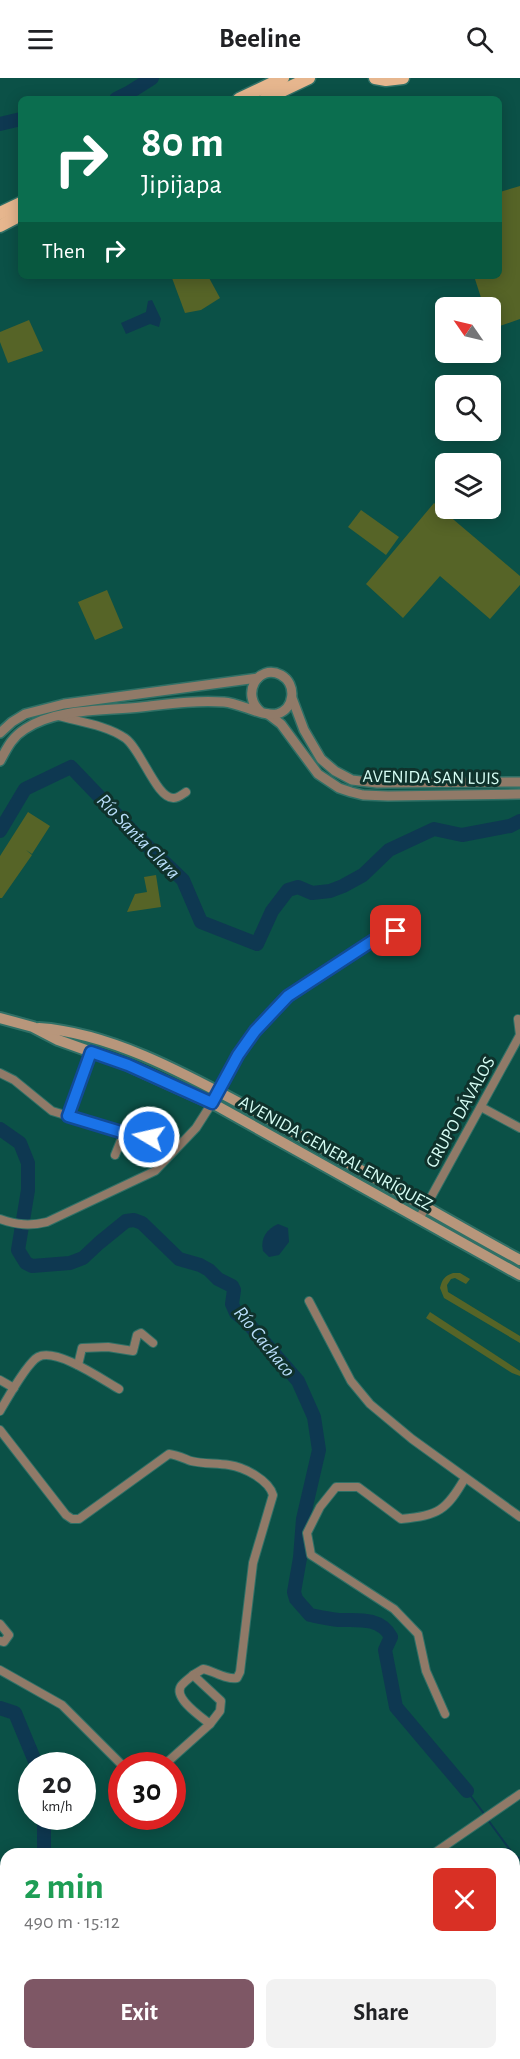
<!DOCTYPE html>
<meta charset="utf-8">
<style>
:root{--surface:#fff;--page:#f2f2f2;--text:#202124;--muted:#757577;--accent:#7e5765}
body{margin:0;font-family:"Alegreya Sans",sans-serif;background:var(--page);color:var(--text);height:100vh;display:flex;flex-direction:column;font-size:22px;white-space:nowrap}
*{box-sizing:border-box;margin:0}
p{font-size:20px;color:var(--muted)}
.icon{flex:none;width:33px;height:33px;fill:none;stroke:currentColor;stroke-width:2;stroke-linecap:round;stroke-linejoin:round}
.map{position:relative;flex:1;overflow:hidden}
.panel{position:absolute;left:0px;top:1770px;width:520px;height:212px;display:flex;flex-direction:column;background:var(--surface);border-radius:18px 18px 0 0;box-shadow:0 3px 15px #0003}
.panel>*{flex:none}
.guide{position:absolute;left:18px;top:18px;width:484px;height:183px;border-radius:9px;box-shadow:0 3px 15px #0003;background:#0b6e4f;color:#fff;overflow:hidden}
.needle{width:39px;rotate:304deg}
.tools{position:absolute;left:435px;top:219px;display:grid;gap:12px}
.tools a{display:grid;place-items:center;width:66px;height:66px;border-radius:9px;background:var(--surface);box-shadow:0 3px 15px #0003;font-size:30px}
.speed{position:absolute;left:18px;top:1674px;display:flex;gap:12px;font-size:30px;font-weight:700;text-align:center}
.speed>*{display:grid;place-content:center;width:78px;height:78px;border-radius:50%;background:var(--surface);box-shadow:0 3px 15px #0003;line-height:1}
.speed small{font-size:15px;font-weight:400}
.speed .limit{border:9px solid #d22;background:#fff;color:#111}
.pin{position:absolute;display:grid;place-items:center;width:51px;height:51px;color:#fff;margin:-26px;border-radius:12px;box-shadow:0 3px 9px #0006}
.me{position:absolute;width:66px;margin:-33px;rotate:279deg;stroke-linejoin:round;filter:drop-shadow(0 0 4px #0008)}
.turn{display:flex;align-items:center;gap:21px;height:126px;padding:0 24px;font-size:27px}
.turn .icon{width:78px;height:78px;stroke-width:2.5}
.turn b{display:block;font-size:42px;line-height:51px}
.then{display:flex;align-items:center;height:57px;padding:0 24px;background:#0003;gap:12px;font-size:22px}
.round{display:grid;place-items:center;flex:none;width:63px;height:63px;border-radius:9px;background:var(--page)}
.overview{display:flex;align-items:center;justify-content:space-between;height:102px;padding:0 24px}
h1{font-size:36px;font-weight:600;line-height:45px;color:#1e9e55}
.primary-button{display:flex;gap:12px;margin-top:auto;padding:12px 24px}
.primary-button a{flex:1;height:69px;border-radius:9px;background:var(--accent);color:#fff;font-size:24px;font-weight:600;line-height:69px;text-align:center}
.primary-button a+a{background:var(--page);color:var(--text)}
header{display:flex;justify-content:space-between;align-items:center;height:78px;padding:0 24px;background:var(--surface);font-size:27px;font-weight:600}
.map>svg:first-child{display:block}
</style>
<header><svg class="icon" aria-label="menu" viewBox="0 0 24 24"><path d="M4 6h16M4 12h16M4 18h16"/></svg>Beeline<svg class="icon" aria-label="search" viewBox="0 0 24 24"><circle cx="10" cy="10" r="6"/><path d="M15 15l6 6"/></svg></header>
<div class="map">
<svg width="520" height="1981" viewBox="0 0 520 1981">
<rect width="100%" height="100%" fill="#0b5147"/>
<!-- green -->
<g fill="#566427">
<path d="M 520,108 L 520,241 L 491,251 L 490,230 L 484,229 L 474,198 L 500,198 L 500,114 Z"/>
<path d="M 173,198 L 208,198 L 220,220 L 201,232 L 185,235 L 172,200 Z"/>
<path d="M 29,242 L 43,273 L 8,285 L 0,264 L 0,254 Z"/>
<path d="M 434,425 L 520,498 L 520,507 L 490,541 L 440,498 L 403,540 L 366,506 Z"/>
<path d="M 361,432 L 399,459 L 386,477 L 348,449 Z"/>
<path d="M 107,512 L 123,550 L 95,562 L 78,524 Z"/>
<path d="M 28,734 L 50,748 L 32,776 L 26,772 L 32,777 L 2,820 L 0,820 L 0,778 Z"/>
<path d="M 156,797 L 161,829 L 127,834 L 135,816 L 147,814 L 144,799 Z"/>
<path d="M 453,1195 L 460,1195 L 470,1201 L 466,1206 L 455,1200 L 451,1201 L 447,1207 L 448,1214 L 520,1258 L 520,1265 L 444,1220 L 440,1210 C 442,1202 444,1198 453,1195 Z"/>
<path d="M 430,1234 L 520,1293 L 520,1298 L 512,1295 L 426,1240 Z"/>
</g>
<!-- water -->
<g fill="#0e3851">
<path d="M 152,222 L 161,241 L 159,249 L 150,246 L 126,256 L 121,245 L 146,234 L 148,223 Z"/>
<path d="M 278,1146 L 288,1150 L 289,1164 L 279,1177 L 269,1179 L 263,1173 C 260,1160 267,1151 278,1146 Z"/>
</g>
<g fill="none" stroke-linecap="round" stroke-linejoin="round">
<!-- stream -->
<g stroke="#0e3851" stroke-width="2">
<path d="M 467,1713 L 485,1737"/>
<path d="M 488,1742 L 513,1776"/>
<path d="M 514,1778 L 520,1780"/>
</g>
<!-- river -->
<g stroke="#0e3851" stroke-width="14">
<path d="M 116,21 L 130,14 L 152,0"/>
<path d="M 0,46 L 21,41"/>
<path d="M 0,753 L 25,711 L 71,689 L 139,760 L 183,802 L 201,844 L 257,866 L 272,833 L 288,812 L 298,809 L 312,815 L 330,813 L 343,808 L 363,797 L 389,772 L 434,751 L 462,757 L 510,748 L 520,743"/>
<path d="M 0,1051 L 20,1065 L 28,1085 L 28,1112 L 18,1172 L 26,1185 L 32,1188 L 70,1185 L 83,1180 L 99,1165 L 126,1143 L 134,1142 L 142,1145 L 179,1181 L 200,1187 L 209,1192 L 218,1201 L 232,1208 L 234,1212 L 232,1226 L 236,1235 L 246,1243 L 298,1303 L 314,1339 L 319,1372 L 303,1441 L 300,1480 L 294,1514 L 296,1521 L 310,1537 C 320,1539 329,1541 339,1542 C 358,1542 381,1539 391,1559 L 385,1572 L 396,1629 L 467,1713"/>
<path d="M 0,1630 L 15,1635 L 37,1688"/>
<path d="M 44,1738 L 44,1776"/>
<path d="M 52,1976 L 57,1981"/>
</g>
<!-- minor casing -->
<g stroke="#307066" stroke-width="10">
<g id="minor">
<path d="M 58,638 C 80,644 106,647 125,660 C 141,671 157,722 174,720 C 178,720 183,716 186,714"/>
<path d="M 0,995 L 14,1002 L 52,1033 L 144,1061 L 147,1061 L 149,1059 L 155,1038"/>
<path d="M 481,1029 L 520,1050"/>
<path d="M 68,1038 L 91,973"/>
<path d="M 115,1077 L 124,1055"/>
<path d="M 0,1141 C 17,1147 30,1148 47,1144 L 155,1093 L 196,1050 L 212,1025 L 238,977 L 255,953 L 271,936 L 288,918 L 380,858 L 396,853"/>
<path d="M 419,1141 L 520,957 L 518,941"/>
<path d="M 309,1223 L 351,1303 L 370,1326 L 412,1361 L 520,1439"/>
<path d="M 78,1287 L 82,1270 L 108,1269 L 133,1273 L 137,1257 L 141,1255 L 153,1265"/>
<path d="M 0,1302 L 14,1310"/>
<path d="M 0,1333 C 7,1321 27,1285 38,1279 C 56,1269 103,1302 119,1311"/>
<path d="M 0,1352 L 66,1437 L 72,1441 L 79,1441 L 169,1376 C 177,1377 183,1380 191,1383 C 203,1386 216,1385 229,1387 C 244,1389 269,1402 273,1417 L 253,1485 L 240,1594 L 237,1600 C 226,1602 214,1593 203,1591 L 193,1597 L 221,1623 L 220,1633 L 210,1646 L 163,1688"/>
<path d="M 0,1546 L 9,1557 L 4,1564 L 0,1563"/>
<path d="M 0,1592 L 62,1627 L 123,1688"/>
<path d="M 193,1597 C 190,1600 184,1604 181,1608 C 173,1620 201,1639 210,1646"/>
<path d="M 445,1636 L 426,1593 L 418,1556 L 394,1531 L 311,1477 L 307,1455 L 320,1429 L 336,1409 L 358,1409 L 401,1441 C 439,1437 446,1433 465,1400"/>
<path d="M 433,1776 L 520,1716"/>
<path d="M 514,1898 L 520,1893"/>
<path d="M 514,1924 L 520,1930"/>
<path d="M 514,1965 L 520,1960"/>
<path d="M 497,1981 L 502,1976"/>
</g>
</g>
<!-- tertiary casing -->
<g stroke="#307066" stroke-width="12">
<g id="tertiary">
<path d="M 292,620 L 304,652 L 321,681 L 335,693 L 352,702 L 377,705 L 520,704"/>
<path d="M 268,636 L 281,646 L 318,696 L 339,710 L 351,714 L 363,717 L 388,718 L 520,716"/>
<path d="M 0,655 L 12,644 L 25,636 L 64,626 L 258,600"/>
<path d="M 0,683 C 7,670 12,659 25,651 C 57,630 104,633 141,629 C 168,626 196,622 224,624 C 240,625 262,639 277,636 C 295,631 297,606 281,597 C 258,585 240,617 261,634"/>
</g>
</g>
<!-- secondary casing -->
<g stroke="#307066" stroke-width="14">
<g id="secondary">
<path d="M 0,940 L 33,949 L 58,962 L 128,987 L 212,1025 L 520,1197"/>
<path d="M 39,950 C 115,955 196,1002 262,1037 C 349,1084 434,1135 520,1182"/>
</g>
</g>
<!-- trunk casing -->
<g stroke="#307066" stroke-width="15">
<g id="trunk">
<path d="M 375,0 L 386,2 L 403,0"/>
<path d="M 239,21 L 283,0"/>
<path d="M 265,21 L 309,0"/>
<path d="M 0,135 L 21,125"/>
<path d="M 0,148 L 21,137"/>
</g>
</g>
<!-- minor -->
<use href="#minor" stroke="#907a68" stroke-width="8"/>
<!-- tertiary -->
<use href="#tertiary" stroke="#907a68" stroke-width="9"/>
<!-- secondary -->
<use href="#secondary" stroke="#b8967b" stroke-width="10"/>
<!-- trunk -->
<use href="#trunk" stroke="#e6b68e" stroke-width="12"/>
</g>
<g fill="none" stroke-linecap="round" stroke-linejoin="round">
<!-- route casing -->
<g stroke="#114b97" stroke-width="15">
<path id="route" d="M 149,1059 L 147,1061 L 144,1061 L 68,1038 L 91,974 L 128,987 L 212,1025 L 238,977 L 255,953 L 271,936 L 288,918 L 380,858 L 396,853"/>
</g>
<!-- route -->
<use href="#route" stroke="#1a73e8" stroke-width="10"/>
</g>
<g text-anchor="middle" stroke-width="6" stroke-linejoin="round" paint-order="stroke">
<!-- street labels -->
<g font-size="18" fill="#d6fdf4" stroke="#0f322c">
<text transform="translate(431 699) rotate(1)" y="6">AVENIDA SAN LUIS</text>
<text transform="translate(460 1034) rotate(-61)" y="6">GRUPO DÁVALOS</text>
<text transform="translate(336 1075) rotate(29)" y="6">AVENIDA GENERAL ENRÍQUEZ</text>
</g>
<!-- water labels -->
<g font-size="20" font-style="italic" fill="#b8ddf9" stroke="#0f322c">
<text transform="translate(139 758) rotate(46)" y="7">Río Santa Clara</text>
<text transform="translate(265 1263) rotate(51)" y="7">Río Cachaco</text>
</g>
</g>
</svg>
<div class="tools">
<a><svg class="needle" viewBox="-14 -14 28 28"><path d="M0-13l5 13h-10z" fill="#e53935"/><path d="M0 13l5-13h-10z" fill="#757577"/></svg></a>
<a><svg class="icon" aria-label="search" viewBox="0 0 24 24"><circle cx="10" cy="10" r="6"/><path d="M15 15l6 6"/></svg></a>
<a><svg class="icon" aria-label="layers" viewBox="0 0 24 24"><path d="M12 4l9 5-9 5-9-5zM3 14l9 5 9-5"/></svg></a>
</div>
<div class="speed"><div>20<small>km/h</small></div><div class="limit">30</div></div>
<div class="pin" style="left:396px;top:853px;background:#d93025"><svg class="icon" aria-label="arrive" viewBox="0 0 24 24"><path d="M6 21V4h12l-3 4 3 4H6"/></svg></div>
<svg class="me" style="left:149px;top:1059px" viewBox="-20 -20 40 40"><circle r="17" fill="#1a73e8" stroke="#fff" stroke-width="3"/><path d="M0-11L8 9 0 5-8 9z" fill="#fff"/></svg>
<div class="guide">
<div class="turn"><svg class="icon" aria-label="right" viewBox="0 0 24 24"><path d="M7 20v-9h11M14 6l5 5-5 5"/></svg><div><b>80 m</b>Jipijapa</div></div>
<div class="then">Then<svg class="icon" aria-label="right" viewBox="0 0 24 24"><path d="M7 20v-9h11M14 6l5 5-5 5"/></svg></div>
</div>
<section class="panel">
<div class="overview"><div><h1>2 min</h1><p>490 m · 15:12</p></div><a class="round" style="background:#d93025;color:#fff"><svg class="icon" aria-label="close" viewBox="0 0 24 24"><path d="M6 6l12 12M18 6L6 18"/></svg></a></div>
<div class="primary-button"><a>Exit</a><a>Share</a></div>
</section>
</div>
